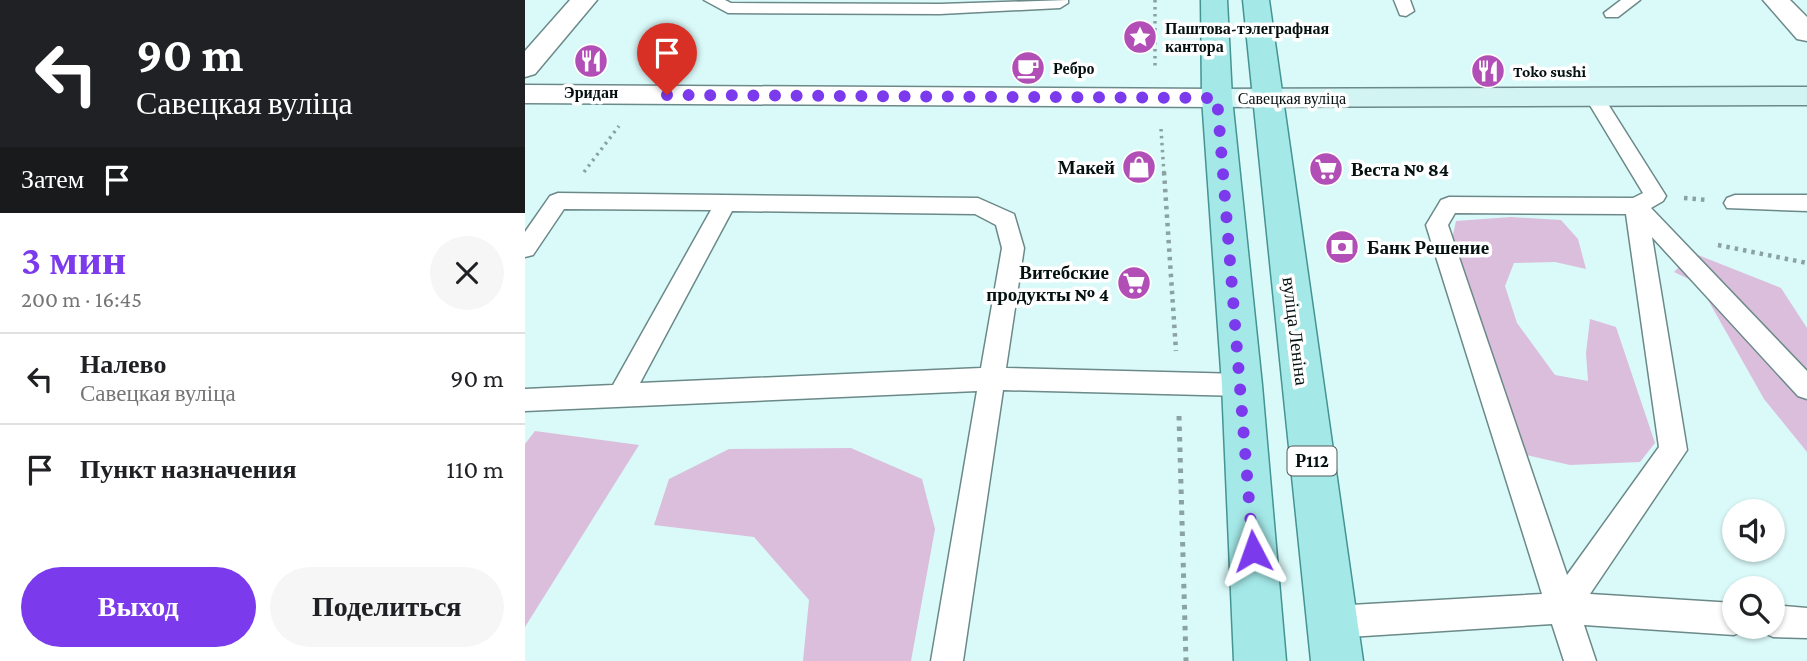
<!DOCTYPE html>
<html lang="ru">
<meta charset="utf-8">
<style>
:root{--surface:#fff;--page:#f6f6f6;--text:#202124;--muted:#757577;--line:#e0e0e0;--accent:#7c3aed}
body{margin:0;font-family:"Crimson Pro",serif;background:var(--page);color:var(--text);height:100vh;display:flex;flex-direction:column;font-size:26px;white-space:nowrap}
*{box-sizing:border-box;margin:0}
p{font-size:23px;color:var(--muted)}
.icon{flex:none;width:38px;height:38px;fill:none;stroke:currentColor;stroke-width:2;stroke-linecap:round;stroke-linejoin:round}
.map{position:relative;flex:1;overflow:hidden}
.side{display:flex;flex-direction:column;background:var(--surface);width:525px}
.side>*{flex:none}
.guide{background:#202124;color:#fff;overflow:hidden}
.fabs{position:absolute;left:1197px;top:499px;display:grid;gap:14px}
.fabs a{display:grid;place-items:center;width:63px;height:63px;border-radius:50%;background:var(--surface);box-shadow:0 2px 5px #0004;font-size:35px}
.pin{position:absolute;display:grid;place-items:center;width:60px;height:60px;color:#fff;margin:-72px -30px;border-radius:50% 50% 50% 0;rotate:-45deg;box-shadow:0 0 7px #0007}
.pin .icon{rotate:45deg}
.me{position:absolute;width:77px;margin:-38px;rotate:356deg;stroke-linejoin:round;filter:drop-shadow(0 0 5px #0008)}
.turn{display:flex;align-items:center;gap:24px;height:147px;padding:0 21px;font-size:32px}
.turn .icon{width:91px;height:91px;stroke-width:2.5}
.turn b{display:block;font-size:49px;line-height:60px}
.then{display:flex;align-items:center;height:66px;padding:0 21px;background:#0003;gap:14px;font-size:26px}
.round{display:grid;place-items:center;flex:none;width:74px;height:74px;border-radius:37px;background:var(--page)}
.headline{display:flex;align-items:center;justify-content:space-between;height:119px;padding:0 21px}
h1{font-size:42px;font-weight:600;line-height:52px;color:var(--accent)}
.action{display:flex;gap:14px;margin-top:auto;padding:14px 21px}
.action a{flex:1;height:80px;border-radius:42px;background:var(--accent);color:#fff;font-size:28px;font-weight:600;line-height:80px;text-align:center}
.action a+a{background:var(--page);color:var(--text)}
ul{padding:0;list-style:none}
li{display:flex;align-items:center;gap:21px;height:91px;padding:0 21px;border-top:2px solid var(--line)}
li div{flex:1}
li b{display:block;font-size:26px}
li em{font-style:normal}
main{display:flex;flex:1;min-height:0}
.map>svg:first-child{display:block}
</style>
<main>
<section class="side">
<div class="guide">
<div class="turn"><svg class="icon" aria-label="left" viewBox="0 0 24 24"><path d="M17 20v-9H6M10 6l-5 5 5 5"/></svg><div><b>90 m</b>Савецкая вуліца</div></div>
<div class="then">Затем<svg class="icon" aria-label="arrive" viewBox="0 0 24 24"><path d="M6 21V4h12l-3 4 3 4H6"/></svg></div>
</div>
<div class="headline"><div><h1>3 мин</h1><p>200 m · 16:45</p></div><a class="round"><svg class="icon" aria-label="close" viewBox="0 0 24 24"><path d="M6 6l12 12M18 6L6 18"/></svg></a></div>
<ul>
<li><svg class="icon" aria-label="left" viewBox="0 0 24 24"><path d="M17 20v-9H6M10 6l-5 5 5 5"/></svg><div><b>Налево</b><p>Савецкая вуліца</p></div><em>90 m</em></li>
<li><svg class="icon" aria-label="arrive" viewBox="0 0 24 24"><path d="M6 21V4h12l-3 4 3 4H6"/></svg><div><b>Пункт назначения</b></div><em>110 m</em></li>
</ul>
<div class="action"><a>Выход</a><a>Поделиться</a></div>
</section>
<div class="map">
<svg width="1282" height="661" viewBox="0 0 1282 661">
<rect width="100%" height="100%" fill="#dafaf9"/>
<!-- green -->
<g fill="#dbbedb">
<path d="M 986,217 L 1036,220 L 1053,239 L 1061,269 L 1030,262 L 989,263 L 980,286 L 992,323 L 1030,375 L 1063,381 L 1061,353 L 1065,319 L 1091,327 L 1130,443 L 1115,462 L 1045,465 L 997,454 L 927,239 L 931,221 Z"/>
<path d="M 1168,253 L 1256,288 L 1282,328 L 1282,452 L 1239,399 L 1174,284 L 1149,272 Z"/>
<path d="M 10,431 L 114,445 L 0,627 L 0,444 Z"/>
<path d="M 326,448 L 397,479 L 410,529 L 386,661 L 278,661 L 284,600 L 229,537 L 129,525 L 144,479 L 204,449 Z"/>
</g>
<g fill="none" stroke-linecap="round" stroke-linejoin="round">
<!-- lane casing -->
<g stroke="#6c8989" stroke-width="3">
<g id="lane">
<path d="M 179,0 L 200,0 L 206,3 L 415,4 L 543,0 L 543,3 L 535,8 L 415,14 L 203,13 Z"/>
<path d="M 869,0 L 885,0 L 889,11 L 881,16 L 875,15 Z"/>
<path d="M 1096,0 L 1115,0 L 1093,17 L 1081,17 L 1079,13 Z"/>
<path d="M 1069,91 L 1076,93 L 1141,196 L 1138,201 L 1126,208 L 1282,371 L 1282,399 L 1273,396 L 1127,237 L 1162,450 L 1065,594 L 1209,603 L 1209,626 L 1222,626 L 1220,630 L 1209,635 L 1059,625 L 1071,661 L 1039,661 L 1027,624 L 808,638 L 797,633 L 792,622 L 797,611 L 808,606 L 1017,594 L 901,225 L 916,200 L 924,197 L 1108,198 L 1118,193 L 1060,97 ZM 930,213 L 1101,214 L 1134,447 L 1042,575 L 923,225 Z"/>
<path d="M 33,193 L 453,198 L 489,214 L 499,248 L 481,368 L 717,374 L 726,377 L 730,385 L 726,393 L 717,396 L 478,390 L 438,661 L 406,661 L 452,391 L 0,411 L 0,389 L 88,385 L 186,210 L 39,209 L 8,255 L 0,257 L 0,232 L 25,196 ZM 207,211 L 450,214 L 471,225 L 477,248 L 456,368 L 115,383 Z"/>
<path d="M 1210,195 L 1282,195 L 1282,211 L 1202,208 L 1199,203 L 1202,198 Z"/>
<path d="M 1248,605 L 1282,608 L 1282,638 L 1248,637 L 1237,632 L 1235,626 L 1248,626 Z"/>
</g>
</g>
<!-- street casing -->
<g stroke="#6c8989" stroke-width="3">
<g id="street">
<path d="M 45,0 L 72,0 L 10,74 L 0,77 L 0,51 Z"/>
<path d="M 1238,0 L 1265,0 L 1282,17 L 1282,41 L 1272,39 Z"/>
<path d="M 0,85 L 692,89 L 702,91 L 707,98 L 702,105 L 692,107 L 0,103 Z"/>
</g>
</g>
<!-- secondary casing -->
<g stroke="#6c8989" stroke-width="3">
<path id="secondary" d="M 1282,87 L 1282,105 L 692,107 L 682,105 L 677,98 L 682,91 L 692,89 Z"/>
</g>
<!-- primary casing -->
<g stroke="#459392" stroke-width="3">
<g id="primary">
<path d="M 676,0 L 702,0 L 707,98 L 737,385 L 761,661 L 709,661 L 697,385 L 677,98 Z"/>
<path d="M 718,0 L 744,0 L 838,661 L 786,661 Z"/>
</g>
</g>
<!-- path-far2 -->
<g stroke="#8aa2a1" stroke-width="3.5" stroke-dasharray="2.5 4.5" stroke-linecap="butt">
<path d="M 630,0 L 630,66"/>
<path d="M 636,129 L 639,174"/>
<path d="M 59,172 L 94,126"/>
</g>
<!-- path-far1 -->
<g stroke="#8aa2a1" stroke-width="4.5" stroke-dasharray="3.5 5" stroke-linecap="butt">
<path d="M 639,172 L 651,351"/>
<path d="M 1159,198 L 1182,200"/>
<path d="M 1193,245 L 1282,263"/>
</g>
<!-- path -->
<path stroke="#8aa2a1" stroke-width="5" stroke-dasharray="4.5 6" stroke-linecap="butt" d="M 654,416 L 661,661"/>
<!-- lane -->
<use href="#lane" fill="#fff" fill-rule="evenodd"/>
<!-- street -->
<use href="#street" fill="#fff" fill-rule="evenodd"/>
<!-- secondary -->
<use href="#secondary" fill="#d2f4f3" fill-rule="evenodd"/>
<!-- primary -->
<use href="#primary" fill="#a4e8e8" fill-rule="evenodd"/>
</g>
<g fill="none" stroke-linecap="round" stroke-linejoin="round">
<!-- route -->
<path stroke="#7c3aed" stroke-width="12" stroke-dasharray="0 21.6" d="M 142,95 L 692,98 L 728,551"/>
</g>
<!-- icons -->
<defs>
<g id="sight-disc" transform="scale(1.75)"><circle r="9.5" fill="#b14fb6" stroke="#fff"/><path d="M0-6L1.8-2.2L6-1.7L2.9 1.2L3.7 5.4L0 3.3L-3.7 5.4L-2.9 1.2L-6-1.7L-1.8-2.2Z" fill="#fff"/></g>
<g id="restaurant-disc" transform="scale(1.75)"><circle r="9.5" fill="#b14fb6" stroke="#fff"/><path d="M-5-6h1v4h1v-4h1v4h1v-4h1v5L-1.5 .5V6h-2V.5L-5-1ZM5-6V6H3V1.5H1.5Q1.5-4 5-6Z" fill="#fff"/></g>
<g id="cafe-disc" transform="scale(1.75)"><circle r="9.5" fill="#b14fb6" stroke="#fff"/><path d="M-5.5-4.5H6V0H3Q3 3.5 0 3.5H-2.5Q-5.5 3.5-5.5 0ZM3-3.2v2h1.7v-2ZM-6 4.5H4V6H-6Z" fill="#fff"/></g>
<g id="shop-disc" transform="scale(1.75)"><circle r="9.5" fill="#b14fb6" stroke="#fff"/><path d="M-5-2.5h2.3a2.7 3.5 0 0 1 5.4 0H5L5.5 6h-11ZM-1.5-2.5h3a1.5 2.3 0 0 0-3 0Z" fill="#fff"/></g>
<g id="supermarket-disc" transform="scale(1.75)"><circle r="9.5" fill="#b14fb6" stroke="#fff"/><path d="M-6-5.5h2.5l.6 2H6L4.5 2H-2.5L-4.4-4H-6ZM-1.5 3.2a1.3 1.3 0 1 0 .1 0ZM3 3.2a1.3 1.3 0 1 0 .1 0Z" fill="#fff"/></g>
<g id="bank-disc" transform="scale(1.75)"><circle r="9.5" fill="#b14fb6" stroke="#fff"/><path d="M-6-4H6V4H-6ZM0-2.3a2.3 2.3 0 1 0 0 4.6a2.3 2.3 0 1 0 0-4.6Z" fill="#fff"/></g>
</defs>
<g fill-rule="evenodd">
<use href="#sight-disc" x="615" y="37"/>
<use href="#restaurant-disc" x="66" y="61"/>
<use href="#cafe-disc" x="503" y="68"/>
<use href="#restaurant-disc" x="963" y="71"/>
<use href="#shop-disc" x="614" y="167"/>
<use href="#supermarket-disc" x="801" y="169"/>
<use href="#bank-disc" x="817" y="247"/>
<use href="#supermarket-disc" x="609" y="283"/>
</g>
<g text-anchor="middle" stroke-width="7" stroke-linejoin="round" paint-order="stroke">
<!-- far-poi labels -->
<g font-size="16" font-weight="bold" fill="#051010" stroke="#fff" text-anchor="start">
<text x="640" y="34">Паштова-тэлеграфная<tspan x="640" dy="18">кантора</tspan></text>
<text x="528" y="74">Ребро</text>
<text x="988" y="77">Toko sushi</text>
<text x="66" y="98" text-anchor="middle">Эридан</text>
</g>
<!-- far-street labels -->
<g font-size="16" fill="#051010" stroke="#fff">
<text x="767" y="104">Савецкая вуліца</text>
</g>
<!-- shield labels -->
<rect fill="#fff" stroke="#505858" stroke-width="2" x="762.5" y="446.5" width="49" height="29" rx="5"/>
<g font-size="18" font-weight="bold" fill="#051010">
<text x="787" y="467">Р112</text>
</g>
<!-- poi labels -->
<g font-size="19" font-weight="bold" fill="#051010" stroke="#fff" text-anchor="end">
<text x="590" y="174">Макей</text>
<text x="826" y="176" text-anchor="start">Веста № 84</text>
<text x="842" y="254" text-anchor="start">Банк Решение</text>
<text x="584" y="279">Витебские<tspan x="584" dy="22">продукты № 4</tspan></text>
</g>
<!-- street labels -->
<g font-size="19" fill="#051010" stroke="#fff">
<text transform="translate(771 331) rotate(83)" y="7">вуліца Леніна</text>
</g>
</g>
</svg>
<div class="fabs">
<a><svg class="icon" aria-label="sound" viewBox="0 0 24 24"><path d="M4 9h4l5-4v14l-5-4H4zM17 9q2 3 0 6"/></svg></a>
<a><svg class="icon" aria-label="search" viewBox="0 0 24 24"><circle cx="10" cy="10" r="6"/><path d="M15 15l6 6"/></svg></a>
</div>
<div class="pin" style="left:142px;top:95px;background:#d93025"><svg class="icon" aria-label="arrive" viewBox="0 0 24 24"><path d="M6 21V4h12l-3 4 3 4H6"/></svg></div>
<svg class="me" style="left:728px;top:551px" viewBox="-20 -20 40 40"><path d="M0-17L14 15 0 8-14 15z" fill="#7c3aed" stroke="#fff" stroke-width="4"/></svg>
</div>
</main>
